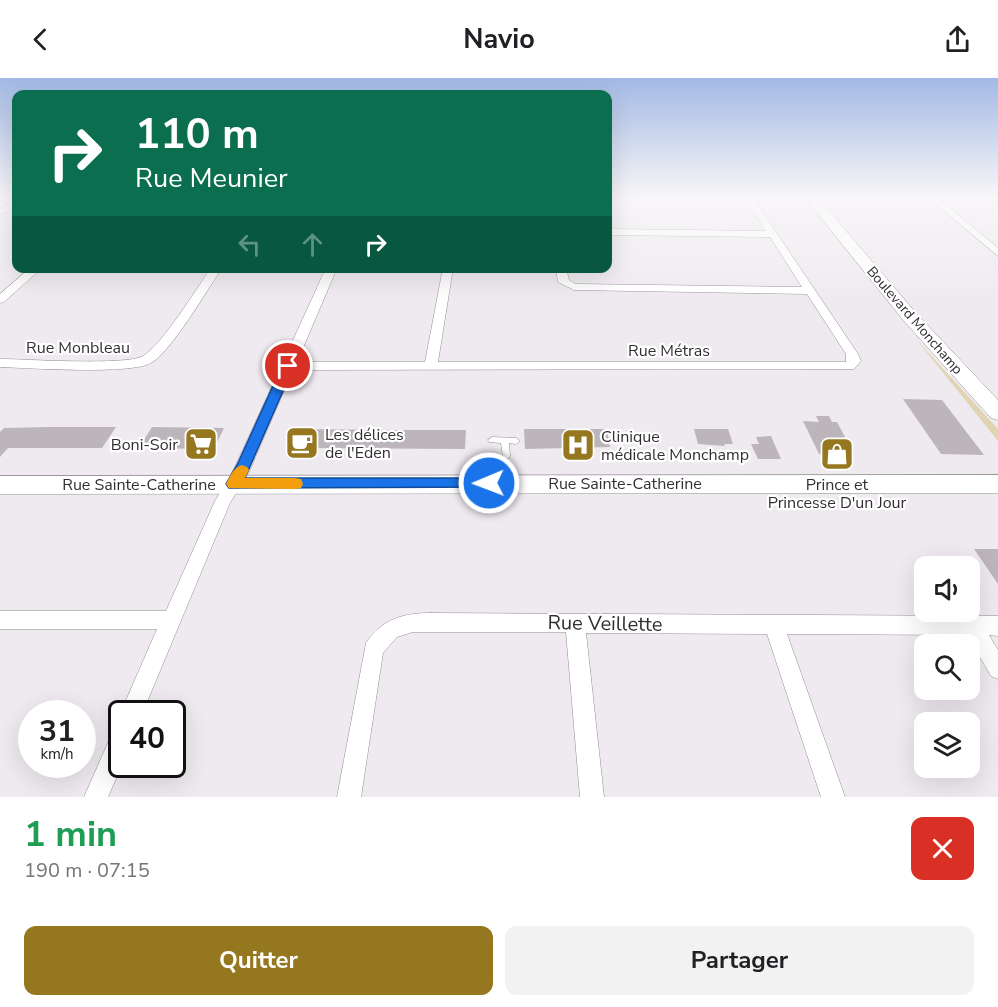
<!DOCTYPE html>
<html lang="fr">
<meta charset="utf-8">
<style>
:root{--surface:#fff;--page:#f2f2f2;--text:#202124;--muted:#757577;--accent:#95771f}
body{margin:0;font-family:"Nunito Sans",sans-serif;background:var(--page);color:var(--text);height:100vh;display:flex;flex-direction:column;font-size:22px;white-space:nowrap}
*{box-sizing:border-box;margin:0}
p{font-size:20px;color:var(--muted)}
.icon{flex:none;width:33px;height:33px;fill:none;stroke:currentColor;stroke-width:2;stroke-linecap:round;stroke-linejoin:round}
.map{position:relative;height:719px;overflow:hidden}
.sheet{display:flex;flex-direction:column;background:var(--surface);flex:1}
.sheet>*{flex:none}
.top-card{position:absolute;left:12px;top:12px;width:600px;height:183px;border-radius:12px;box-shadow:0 6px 24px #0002;background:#0b6e4f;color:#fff;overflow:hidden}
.buttons{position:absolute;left:914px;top:478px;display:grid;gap:12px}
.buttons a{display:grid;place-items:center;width:66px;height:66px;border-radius:12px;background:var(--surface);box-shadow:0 6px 24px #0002;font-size:30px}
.speed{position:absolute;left:18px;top:622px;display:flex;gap:12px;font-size:30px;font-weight:700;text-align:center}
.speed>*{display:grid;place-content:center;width:78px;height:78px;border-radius:50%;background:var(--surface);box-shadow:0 6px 24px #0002;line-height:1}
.speed small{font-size:15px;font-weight:400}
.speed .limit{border:3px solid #111;border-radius:9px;background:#fff;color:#111}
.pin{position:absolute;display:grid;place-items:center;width:51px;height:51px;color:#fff;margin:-26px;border:3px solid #fff;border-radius:50%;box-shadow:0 2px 6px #0007}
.me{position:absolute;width:66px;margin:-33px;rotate:269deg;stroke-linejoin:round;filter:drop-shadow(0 0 4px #0008)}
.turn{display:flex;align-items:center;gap:21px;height:126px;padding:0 24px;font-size:27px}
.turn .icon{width:78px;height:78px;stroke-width:2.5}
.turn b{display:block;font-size:42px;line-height:51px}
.lanes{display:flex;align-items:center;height:57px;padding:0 24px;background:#0003;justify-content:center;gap:30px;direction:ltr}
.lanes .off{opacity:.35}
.round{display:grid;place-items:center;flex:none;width:63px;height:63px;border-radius:12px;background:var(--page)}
.head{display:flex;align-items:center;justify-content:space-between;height:102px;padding:0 24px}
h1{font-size:36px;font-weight:700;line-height:45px;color:#1e9e55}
.button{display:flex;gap:12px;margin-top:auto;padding:12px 24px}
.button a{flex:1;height:69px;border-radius:12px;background:var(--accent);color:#fff;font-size:24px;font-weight:700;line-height:69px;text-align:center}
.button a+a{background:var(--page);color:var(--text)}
header{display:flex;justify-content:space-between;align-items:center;height:78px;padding:0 24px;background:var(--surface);font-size:27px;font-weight:700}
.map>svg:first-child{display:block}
</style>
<header><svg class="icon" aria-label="back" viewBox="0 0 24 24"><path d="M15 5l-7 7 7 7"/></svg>Navio<svg class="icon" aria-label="share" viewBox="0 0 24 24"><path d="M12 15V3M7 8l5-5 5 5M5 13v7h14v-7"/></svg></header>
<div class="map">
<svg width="998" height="719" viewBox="0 0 998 719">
<rect width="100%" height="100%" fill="#efeaf0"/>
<!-- green -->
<path fill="#e1d4b3" d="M 916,261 L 998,351 L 998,363 Z"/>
<!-- building -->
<g fill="#bcb6bc">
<path d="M 903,321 L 942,322 L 984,377 L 941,376 Z"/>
<path d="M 816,338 L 829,338 L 832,344 L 837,344 L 854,376 L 819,376 L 803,343 L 819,344 Z"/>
<path d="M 48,349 L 116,349 L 102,370 L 8,370 L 0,379 L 0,354 L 4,350 Z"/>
<path d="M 152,349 L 224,350 L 214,371 L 139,370 Z"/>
<path d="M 301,351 L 390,352 L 466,352 L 465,371 L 294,370 Z"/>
<path d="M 524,351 L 607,351 L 610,369 L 525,371 Z"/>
<path d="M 694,351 L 728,351 L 733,366 L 724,366 L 725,368 L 698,366 Z"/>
<path d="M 771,358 L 781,381 L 758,381 L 751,366 L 759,366 L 756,359 Z"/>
<path d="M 974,471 L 998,471 L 998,506 Z"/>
</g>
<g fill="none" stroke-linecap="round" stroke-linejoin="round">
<!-- lane casing -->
<g stroke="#938e93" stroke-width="1">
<path id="lane" d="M 492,359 L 516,360 L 520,363 L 516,366 L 509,365 L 510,378 L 509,380 L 503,380 L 501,365 L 489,364 L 488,362 Z"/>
</g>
<!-- street casing -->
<g stroke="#938e93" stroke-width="1">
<g id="street">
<path d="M 745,120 L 753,120 L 858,276 L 861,283 L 854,291 L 293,292 L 249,394 L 230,425 L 142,636 L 122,636 L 122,640 L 120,636 L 157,551 L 0,551 L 0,533 L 166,533 L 215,423 L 234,391 L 326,190 L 337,190 L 297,284 L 425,284 L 443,190 L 453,190 L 438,284 L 846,284 L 846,276 L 807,216 L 574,212 L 558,204 L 556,190 L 566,190 L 569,202 L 576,206 L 802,209 L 770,159 L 608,157 L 608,151 L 766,153 Z"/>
<path d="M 929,120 L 938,120 L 998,170 L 998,178 Z"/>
<path d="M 16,124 L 16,130 L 0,136 L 0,130 Z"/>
<path d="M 30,190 L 42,190 L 4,224 L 0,225 L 0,216 Z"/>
<path d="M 211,190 L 222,190 C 207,212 171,274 151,285 C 130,297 29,290 0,289 L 0,281 C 25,281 127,288 143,278 C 163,266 196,211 211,190 Z"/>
<path d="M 431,535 L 998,538 L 998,558 L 989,557 L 998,572 L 998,601 L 991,598 L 967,557 L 787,556 L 845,719 L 821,719 L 767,556 L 586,555 L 604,719 L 580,719 L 566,554 L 413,554 L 397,559 L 383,575 L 361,719 L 337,719 L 366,565 C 382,541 403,535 431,535 Z"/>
<path d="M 122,648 L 122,687 L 108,719 L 84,719 L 114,651 Z"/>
</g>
</g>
<!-- secondary casing -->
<g stroke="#938e93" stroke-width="1">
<g id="secondary">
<path d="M 805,120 L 818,120 L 916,235 L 998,322 L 998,342 L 991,340 L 904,243 Z"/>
<path d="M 998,397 L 998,415 L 0,416 L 0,398 Z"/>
</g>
</g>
<!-- lane -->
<use href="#lane" fill="#fff" fill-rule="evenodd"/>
<!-- street -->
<use href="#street" fill="#fff" fill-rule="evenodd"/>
<!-- secondary -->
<use href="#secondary" fill="#fff" fill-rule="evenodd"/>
</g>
<!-- sky -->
<linearGradient id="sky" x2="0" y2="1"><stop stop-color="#a3b9e4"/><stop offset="0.54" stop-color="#f8f6f8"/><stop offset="1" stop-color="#f8f6f8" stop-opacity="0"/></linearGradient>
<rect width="998" height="221" fill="url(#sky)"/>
<!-- route -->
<path fill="#1a73e8" stroke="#114b97" stroke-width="1.5" d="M 288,284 L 294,288 L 245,400 L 489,400 L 495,401 L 497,405 L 495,409 L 229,410 L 226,406 L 237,387 L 282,288 Z"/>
<!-- slow -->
<path fill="#f59e0b" d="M 242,387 L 247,389 L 249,392 L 245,400 L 295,400 L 301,401 L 303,406 L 301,410 L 295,411 L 229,410 L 226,406 C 230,398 234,389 242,387 Z"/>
<!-- icons -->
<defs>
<g id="cafe-square" transform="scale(1.725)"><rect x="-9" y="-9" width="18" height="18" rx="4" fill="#95771f" stroke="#fff"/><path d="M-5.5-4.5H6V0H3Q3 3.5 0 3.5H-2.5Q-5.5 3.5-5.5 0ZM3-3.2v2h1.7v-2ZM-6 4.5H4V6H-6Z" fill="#fff"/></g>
<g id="supermarket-square" transform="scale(1.725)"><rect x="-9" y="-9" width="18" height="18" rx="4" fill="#95771f" stroke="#fff"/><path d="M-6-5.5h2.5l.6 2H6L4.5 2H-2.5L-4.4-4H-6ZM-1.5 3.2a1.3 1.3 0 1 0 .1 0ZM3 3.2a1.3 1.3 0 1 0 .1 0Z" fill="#fff"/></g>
<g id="hospital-square" transform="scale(1.725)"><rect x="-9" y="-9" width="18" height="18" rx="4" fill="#95771f" stroke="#fff"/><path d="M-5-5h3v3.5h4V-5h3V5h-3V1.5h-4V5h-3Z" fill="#fff"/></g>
<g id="shop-square" transform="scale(1.725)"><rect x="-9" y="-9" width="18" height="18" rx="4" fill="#95771f" stroke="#fff"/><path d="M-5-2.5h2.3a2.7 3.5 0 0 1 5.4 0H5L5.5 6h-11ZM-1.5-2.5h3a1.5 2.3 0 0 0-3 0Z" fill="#fff"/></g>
</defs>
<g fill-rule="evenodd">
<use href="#cafe-square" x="302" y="365"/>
<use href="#supermarket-square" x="201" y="366"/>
<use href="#hospital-square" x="578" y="367"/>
<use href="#shop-square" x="837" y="376"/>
</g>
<g text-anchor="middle" stroke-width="4.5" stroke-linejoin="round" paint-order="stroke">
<!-- far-street labels -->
<g font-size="14" fill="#322f32" stroke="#fff">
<text transform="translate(915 242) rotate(49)" y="5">Boulevard Monchamp</text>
</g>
<!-- street labels -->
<g font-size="16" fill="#322f32" stroke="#fff">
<text x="78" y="275">Rue Monbleau</text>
<text x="669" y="278">Rue Métras</text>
<text x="625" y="411">Rue Sainte-Catherine</text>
<text x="139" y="412">Rue Sainte-Catherine</text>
</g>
<!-- poi labels -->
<g font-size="16" fill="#322f32" stroke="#fff" text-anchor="start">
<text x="325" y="362">Les délices<tspan x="325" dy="18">de l'Eden</tspan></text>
<text x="601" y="364">Clinique<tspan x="601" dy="18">médicale Monchamp</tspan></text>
<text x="178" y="372" text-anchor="end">Boni-Soir</text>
<text x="837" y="412" text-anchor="middle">Prince et<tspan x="837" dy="18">Princesse D'un Jour</tspan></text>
</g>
<!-- near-street labels -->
<g font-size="20" fill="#322f32" stroke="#fff">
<text transform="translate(605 545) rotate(1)" y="7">Rue Veillette</text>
</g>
</g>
</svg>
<div class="buttons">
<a><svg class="icon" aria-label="sound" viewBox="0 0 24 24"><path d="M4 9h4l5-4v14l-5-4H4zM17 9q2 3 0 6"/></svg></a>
<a><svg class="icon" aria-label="search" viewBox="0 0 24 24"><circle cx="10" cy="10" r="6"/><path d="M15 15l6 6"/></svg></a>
<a><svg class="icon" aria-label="layers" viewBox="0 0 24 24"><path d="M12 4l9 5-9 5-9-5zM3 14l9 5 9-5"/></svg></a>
</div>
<div class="speed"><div>31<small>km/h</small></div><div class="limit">40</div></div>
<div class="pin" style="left:288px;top:288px;background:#d93025"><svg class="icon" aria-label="arrive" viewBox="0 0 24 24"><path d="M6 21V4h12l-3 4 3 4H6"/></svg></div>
<svg class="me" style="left:489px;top:405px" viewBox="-20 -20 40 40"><circle r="17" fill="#1a73e8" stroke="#fff" stroke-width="3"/><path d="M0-11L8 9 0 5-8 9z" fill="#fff"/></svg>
<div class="top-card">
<div class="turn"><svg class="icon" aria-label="right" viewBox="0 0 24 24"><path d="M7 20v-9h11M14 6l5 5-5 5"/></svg><div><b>110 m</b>Rue Meunier</div></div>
<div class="lanes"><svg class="icon off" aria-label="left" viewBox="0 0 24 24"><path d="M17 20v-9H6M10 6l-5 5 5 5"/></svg><svg class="icon off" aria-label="ahead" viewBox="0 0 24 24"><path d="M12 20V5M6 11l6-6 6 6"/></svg><svg class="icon" aria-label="right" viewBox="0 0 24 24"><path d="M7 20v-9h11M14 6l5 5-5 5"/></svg></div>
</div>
</div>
<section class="sheet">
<div class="head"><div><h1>1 min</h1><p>190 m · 07:15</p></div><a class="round" style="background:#d93025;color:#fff"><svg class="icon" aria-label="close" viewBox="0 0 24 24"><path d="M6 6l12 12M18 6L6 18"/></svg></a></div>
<div class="button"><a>Quitter</a><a>Partager</a></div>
</section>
